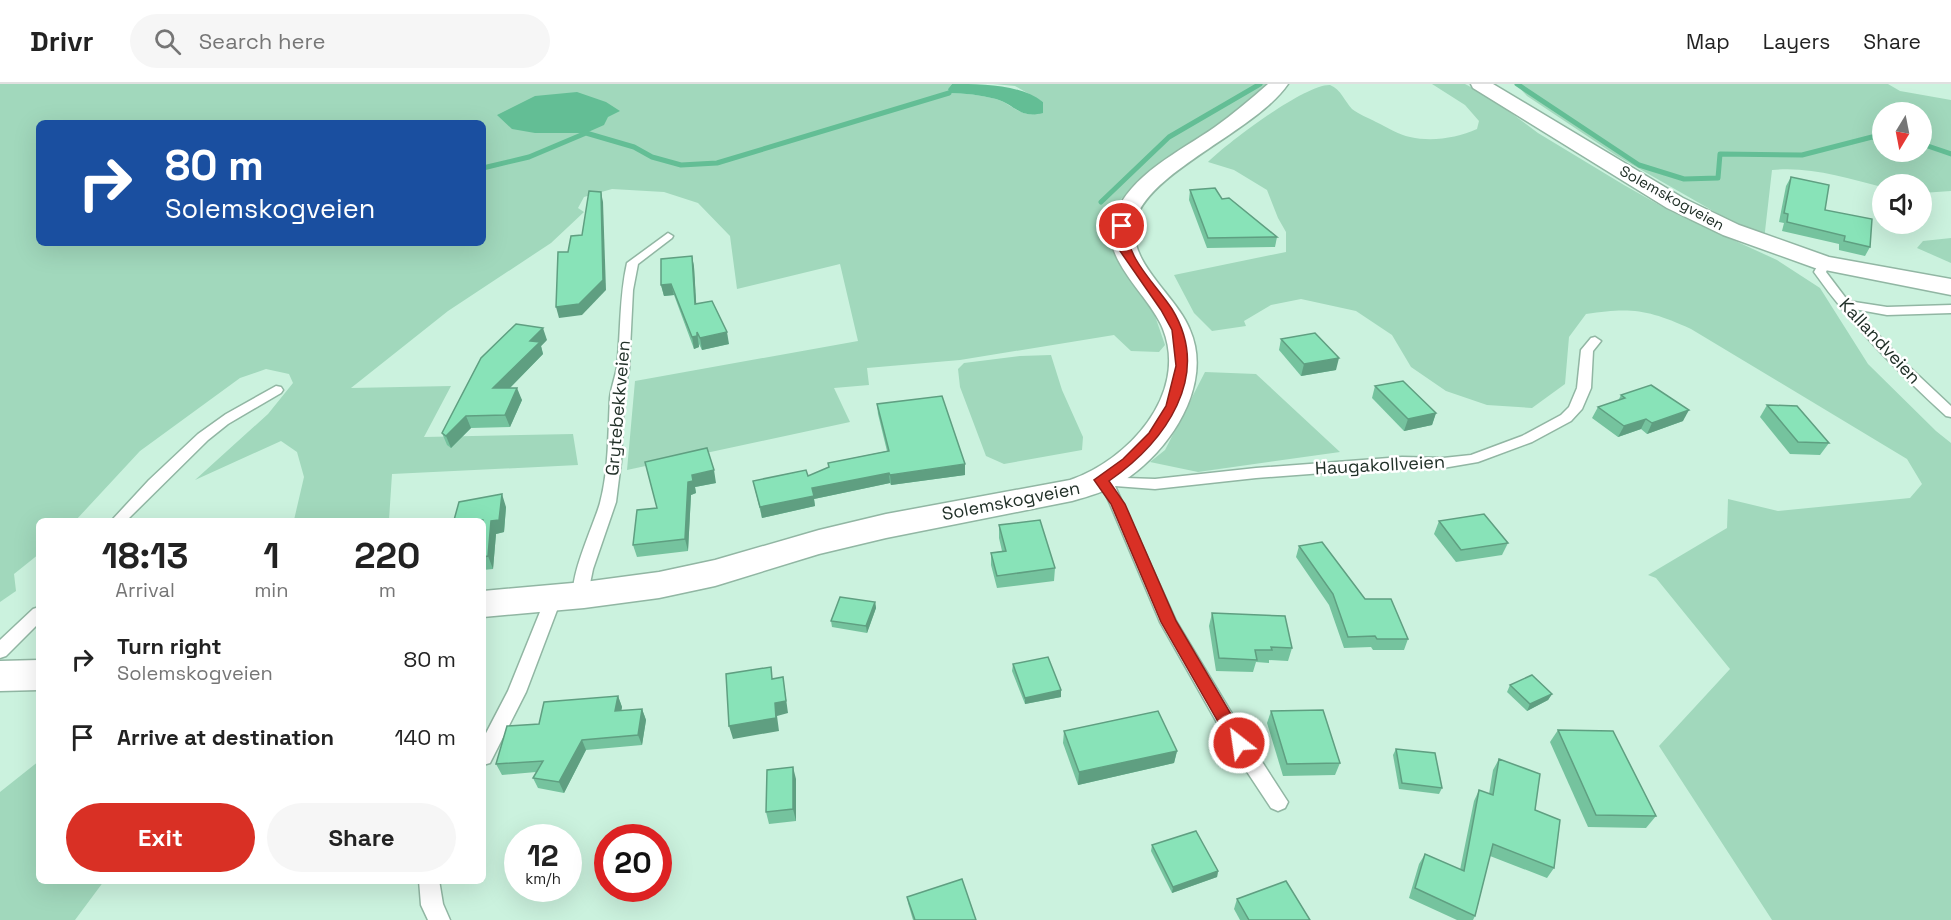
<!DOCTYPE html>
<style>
:root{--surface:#fff;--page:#f6f6f6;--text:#222;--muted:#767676;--line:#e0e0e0;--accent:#d93025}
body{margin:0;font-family:"Space Grotesk",sans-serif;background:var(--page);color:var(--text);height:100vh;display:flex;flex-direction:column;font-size:22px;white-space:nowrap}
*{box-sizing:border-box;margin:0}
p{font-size:20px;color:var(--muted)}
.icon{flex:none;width:33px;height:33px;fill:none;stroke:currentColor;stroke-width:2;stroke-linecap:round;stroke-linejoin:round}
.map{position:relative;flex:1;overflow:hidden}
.side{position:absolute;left:36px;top:434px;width:450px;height:366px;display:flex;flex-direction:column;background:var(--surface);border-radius:9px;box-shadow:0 6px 24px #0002}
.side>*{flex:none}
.guide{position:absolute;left:36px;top:36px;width:450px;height:126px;border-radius:9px;box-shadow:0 6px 24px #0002;background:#1a4fa0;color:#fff;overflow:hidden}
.needle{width:39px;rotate:190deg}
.controls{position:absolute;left:1872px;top:18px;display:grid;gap:12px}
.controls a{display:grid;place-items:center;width:60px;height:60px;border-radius:50%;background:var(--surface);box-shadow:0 6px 24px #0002;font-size:30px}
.speed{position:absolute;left:504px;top:740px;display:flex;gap:12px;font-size:30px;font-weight:700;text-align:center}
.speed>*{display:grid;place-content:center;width:78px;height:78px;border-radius:50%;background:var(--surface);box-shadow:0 6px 24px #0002;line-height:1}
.speed small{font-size:15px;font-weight:400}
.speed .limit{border:9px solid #d22;background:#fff;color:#111}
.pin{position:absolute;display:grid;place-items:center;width:51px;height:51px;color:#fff;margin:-26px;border:3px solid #fff;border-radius:50%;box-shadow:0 2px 6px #0007}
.me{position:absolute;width:66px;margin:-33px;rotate:330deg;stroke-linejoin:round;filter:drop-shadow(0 0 4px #0008)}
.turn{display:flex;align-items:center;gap:21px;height:126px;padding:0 30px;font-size:27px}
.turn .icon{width:78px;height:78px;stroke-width:2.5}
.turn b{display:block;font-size:42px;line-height:51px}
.eta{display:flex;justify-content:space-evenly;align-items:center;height:102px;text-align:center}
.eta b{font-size:36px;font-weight:700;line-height:42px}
.button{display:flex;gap:12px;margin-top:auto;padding:12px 30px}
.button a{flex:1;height:69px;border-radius:36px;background:var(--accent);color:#fff;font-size:24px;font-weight:700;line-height:69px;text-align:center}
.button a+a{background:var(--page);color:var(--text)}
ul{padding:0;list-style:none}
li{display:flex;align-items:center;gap:18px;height:78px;padding:0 30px}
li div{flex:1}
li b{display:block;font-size:22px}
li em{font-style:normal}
header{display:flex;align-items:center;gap:36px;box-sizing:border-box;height:84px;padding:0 30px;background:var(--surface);border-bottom:2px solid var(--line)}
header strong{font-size:28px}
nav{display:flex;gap:33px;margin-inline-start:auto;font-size:21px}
.search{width:420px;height:54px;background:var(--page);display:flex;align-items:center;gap:15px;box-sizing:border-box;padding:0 21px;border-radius:33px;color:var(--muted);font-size:22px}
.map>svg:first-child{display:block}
</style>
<header>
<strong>Drivr</strong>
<div class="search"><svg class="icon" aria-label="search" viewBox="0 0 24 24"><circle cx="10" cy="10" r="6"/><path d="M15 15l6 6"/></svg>Search here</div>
<nav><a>Map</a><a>Layers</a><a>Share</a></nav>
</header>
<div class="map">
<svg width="1951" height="836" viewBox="0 0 1951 836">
<rect width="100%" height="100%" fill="#cbf2de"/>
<!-- green -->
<g fill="#a1d8bc" fill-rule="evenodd">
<path d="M 0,0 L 952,0 L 948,5 L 949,9 C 965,9 981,11 996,15 C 1015,21 1020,36 1043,28 L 1043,18 L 1015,2 L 993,0 L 1271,0 L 1121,115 L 1113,136 L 1112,157 L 1153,226 L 1165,261 L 1159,268 L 1131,267 L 1114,251 L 960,276 L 867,284 L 869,301 L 834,304 L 850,338 L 627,386 L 635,297 L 858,257 L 840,180 L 737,205 L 730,152 L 698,119 L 664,108 L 612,105 L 584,113 L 578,124 L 584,128 L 551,159 L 448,227 L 351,304 L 451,302 L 424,353 L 573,350 L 578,381 L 392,390 L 389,436 L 294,436 L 304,393 L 297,368 L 281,357 L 195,396 L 268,330 L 293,299 L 289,290 L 266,285 L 240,294 L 140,367 L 76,436 L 39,436 L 39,470 L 14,490 L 16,507 L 0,518 ZM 39,39 L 483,39 L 483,159 L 39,159 Z"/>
<path d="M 1432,0 L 1465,0 L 1491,14 L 1538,49 L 1624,101 L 1670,127 L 1777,176 L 1820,204 L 1868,280 L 1936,347 L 1951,359 L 1951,836 L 1772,836 L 1659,662 L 1730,585 L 1656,494 L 1648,491 L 1727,444 L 1728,415 L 1778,427 L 1910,414 L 1922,400 L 1907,375 L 1691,245 C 1649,226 1632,223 1586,230 L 1569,253 L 1565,300 L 1532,324 L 1487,321 L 1446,307 L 1411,283 L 1392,251 L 1356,227 L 1301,215 L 1271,221 L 1244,237 L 1246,242 L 1212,247 L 1194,229 L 1174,191 L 1286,168 L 1286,148 L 1278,134 L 1267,106 L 1234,86 L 1208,78 C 1227,59 1305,0 1330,1 C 1341,5 1345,18 1352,25 C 1358,30 1369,34 1376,38 C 1387,43 1399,51 1410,53 C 1432,58 1457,54 1477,45 L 1479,37 L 1465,21 Z"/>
<path d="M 1516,0 L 1888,0 L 1900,7 L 1951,16 L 1951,107 L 1922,109 L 1922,100 L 1882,100 L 1882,103 C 1847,94 1809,82 1772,86 L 1764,156 L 1617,72 L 1527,12 ZM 1882,28 L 1922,28 L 1922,68 L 1882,68 Z"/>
<path d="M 1951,154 L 1951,179 L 1917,164 L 1923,157 Z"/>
<path d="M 1051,271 L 1062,306 L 1083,353 L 1082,366 L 1004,380 L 986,372 L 960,303 L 958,285 L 964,279 L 1020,272 Z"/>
<path d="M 1205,288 L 1256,290 L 1340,368 L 1198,388 L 1150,378 L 1165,366 Z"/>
<path d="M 39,677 L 39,796 L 104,797 L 75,836 L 0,836 L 0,708 Z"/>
</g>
<!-- water -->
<g fill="#63be95">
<path d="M 952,0 C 982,0 1020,0 1043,18 L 1043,29 C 1019,35 1016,21 996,15 C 981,11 964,9 949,9 L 948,5 Z"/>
<path d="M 577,8 L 606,18 L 620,27 L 608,33 L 604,41 L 586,49 L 535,49 L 512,45 L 497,31 L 535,12 Z"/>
</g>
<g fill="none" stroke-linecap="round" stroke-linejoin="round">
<!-- stream -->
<g stroke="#63be95" stroke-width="5">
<path d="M 1517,0 L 1639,81 L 1684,95 L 1718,94 L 1720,70 L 1802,71 L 1872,53 L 1882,54"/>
<path d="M 1922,60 L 1951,70"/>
<path d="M 483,84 L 529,73 L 586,49 L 634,63 L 652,73 L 681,81 L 717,79 L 949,9"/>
<path d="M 1101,118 L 1169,53 L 1260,0"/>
</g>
<!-- lane casing -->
<g stroke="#91b6a3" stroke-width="3">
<g id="lane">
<path d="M 668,149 L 673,152 L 672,154 L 638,180 L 633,206 L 629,285 L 624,311 L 621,378 L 616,418 L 593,485 L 587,514 L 575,514 C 566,499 595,438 600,419 C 609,385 608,349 610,314 C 611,304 615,294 617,283 C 621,248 619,214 627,179 Z"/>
<path d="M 1824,176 L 1830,179 L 1826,188 L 1848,217 L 1887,223 L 1951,221 L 1951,229 L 1887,231 L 1854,225 L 1903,277 L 1951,322 L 1951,333 L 1946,332 C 1898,288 1852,242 1814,188 L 1820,177 Z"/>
<path d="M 1595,253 L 1601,257 L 1593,267 L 1591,304 L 1582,325 L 1571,337 L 1532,358 L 1478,378 L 1443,384 L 1402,383 L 1256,394 L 1155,405 L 1115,402 L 1176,537 L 1246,653 L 1288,718 L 1285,724 L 1278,727 L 1271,724 L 1232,665 L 1160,538 L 1110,420 L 1105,409 L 1094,396 L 1096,393 L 1155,395 L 1256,384 L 1402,373 L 1443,374 L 1471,371 L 1522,352 L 1561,331 L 1569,323 L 1577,304 L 1581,266 L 1591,254 Z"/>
<path d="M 276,302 L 281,303 L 283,306 L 281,309 L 228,340 L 208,356 L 127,436 L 112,436 L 149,396 L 198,350 L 226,330 Z"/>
<path d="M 554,507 L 560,509 L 562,513 L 526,608 L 490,679 L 483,681 L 483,655 L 508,607 L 546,513 L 548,509 Z"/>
<path d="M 39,523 L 39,539 L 6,572 L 0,574 L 0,556 L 33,525 Z"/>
<path d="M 419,796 L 439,796 L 443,820 L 450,836 L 428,836 L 421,821 Z"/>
</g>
</g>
<!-- secondary casing -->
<g stroke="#91b6a3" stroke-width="3">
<g id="secondary">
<path d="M 1268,0 L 1288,0 C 1257,46 1150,87 1136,135 C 1124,177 1176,210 1190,246 C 1214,301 1169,368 1123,397 C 1107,407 1090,412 1072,417 L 886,454 L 819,470 L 715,502 L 659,514 L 584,524 L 483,533 L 483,507 L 584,498 L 659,488 L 715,476 L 819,446 L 886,430 L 1070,396 C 1127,377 1189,311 1163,245 C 1150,211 1097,173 1114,133 C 1131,90 1179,68 1215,43 C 1233,30 1251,15 1268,0 Z"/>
<path d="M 1471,0 L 1493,0 L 1683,114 L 1739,141 L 1829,173 L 1951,195 L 1951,211 L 1815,184 L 1723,151 L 1667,124 L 1473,4 Z"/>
<path d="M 39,576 L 39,606 L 0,607 L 0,577 Z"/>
</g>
</g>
<!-- lane -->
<use href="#lane" fill="#fff" fill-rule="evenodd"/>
<!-- secondary -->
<use href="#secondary" fill="#fff" fill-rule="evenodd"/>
</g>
<!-- wall -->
<g fill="#75c39e">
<path d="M 1791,93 L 1825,126 L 1870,163 L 1865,172 L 1839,166 L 1839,160 L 1782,147 L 1784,139 L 1779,138 L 1786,102 Z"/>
<path d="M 1190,106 L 1222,115 L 1277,153 L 1275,163 L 1207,164 L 1189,116 Z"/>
<path d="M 692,172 L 694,183 L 696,220 L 729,260 L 702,266 L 699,260 L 699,263 L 694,265 L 674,211 L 664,212 L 661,201 Z"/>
<path d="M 1281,255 L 1336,286 L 1301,292 L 1279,266 Z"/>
<path d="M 547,256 L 541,262 L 543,270 L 510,304 L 522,316 L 510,343 L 471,344 L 451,364 L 447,361 L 442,349 Z"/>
<path d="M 1375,302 L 1436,329 L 1432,341 L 1404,347 L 1372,314 Z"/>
<path d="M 1621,311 L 1683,337 L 1647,350 L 1641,345 L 1618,353 L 1592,334 L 1598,323 L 1618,317 Z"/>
<path d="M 877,320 L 965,380 L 965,391 L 891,401 L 890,399 L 814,415 L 815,422 L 762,434 L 753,397 L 808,392 L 829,383 L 828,379 L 887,367 L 878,330 Z"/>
<path d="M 1767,321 L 1829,359 L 1820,371 L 1790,370 L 1760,333 Z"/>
<path d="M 645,378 L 716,399 L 695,403 L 696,409 L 691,411 L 688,467 L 637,473 L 633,461 L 657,424 Z"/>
<path d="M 506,423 L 504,448 L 496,450 L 493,485 L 483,486 L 483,436 Z"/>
<path d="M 1439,437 L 1508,459 L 1502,471 L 1456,478 L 1434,450 Z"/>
<path d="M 999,441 L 1055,484 L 1054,497 L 997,504 L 991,481 L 991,469 L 1002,467 L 999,454 Z"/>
<path d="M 1299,462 L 1365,515 L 1408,555 L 1404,566 L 1373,566 L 1371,563 L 1344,564 L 1329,521 L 1296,473 Z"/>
<path d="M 875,518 L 876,524 L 867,549 L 832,543 L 831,537 Z"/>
<path d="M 1212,529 L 1292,564 L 1288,577 L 1269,576 L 1269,579 L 1256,578 L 1253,588 L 1216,587 L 1209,542 Z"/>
<path d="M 1013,580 L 1061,613 L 1025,620 L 1012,587 Z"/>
<path d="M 1510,601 L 1552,610 L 1548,616 L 1527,627 L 1507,608 Z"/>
<path d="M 618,612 L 622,623 L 621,627 L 642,625 L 646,636 L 642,661 L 586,666 L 564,709 L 538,704 L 533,694 L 536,688 L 502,691 L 496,680 L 539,640 Z"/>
<path d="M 1271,627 L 1340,679 L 1335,691 L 1283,692 L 1267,639 Z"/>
<path d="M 1558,646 L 1656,732 L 1646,744 L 1588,743 L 1550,658 Z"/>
<path d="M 1064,647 L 1177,667 L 1174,679 L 1078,701 L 1063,659 Z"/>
<path d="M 1396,665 L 1442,704 L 1439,710 L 1399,705 L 1393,671 Z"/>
<path d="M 1499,675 L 1535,726 L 1554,784 L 1547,794 L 1490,772 L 1475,832 L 1473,836 L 1457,836 L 1409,814 L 1419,780 L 1425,770 L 1460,786 L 1474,717 L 1479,706 L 1489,710 L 1493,686 Z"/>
<path d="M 796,695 L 796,737 L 769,740 L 766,728 Z"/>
<path d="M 1152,761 L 1218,787 L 1217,793 L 1172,809 L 1151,767 Z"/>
<path d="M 907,813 L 976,836 L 913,836 L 908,819 Z"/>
<path d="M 1237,815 L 1310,836 L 1240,836 L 1234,825 Z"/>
</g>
<!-- shaded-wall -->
<g fill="#5f9f81">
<path d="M 601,108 L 603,118 L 606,206 L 582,231 L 559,234 L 556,223 Z"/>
<path d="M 692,172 L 694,183 L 697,232 L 695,220 Z"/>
<path d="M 671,200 L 674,211 L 664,212 L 661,201 Z"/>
<path d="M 543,244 L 547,256 L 541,262 L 543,270 L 498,316 L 493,304 L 530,257 Z"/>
<path d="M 697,248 L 699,263 L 694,265 L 692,253 Z"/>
<path d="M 727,248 L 729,260 L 702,266 L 700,254 Z"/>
<path d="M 1339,274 L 1336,286 L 1301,292 L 1304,280 Z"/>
<path d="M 517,304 L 522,316 L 510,343 L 505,331 Z"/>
<path d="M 1689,326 L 1683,337 L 1647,350 L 1652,339 Z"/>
<path d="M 1436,329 L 1432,341 L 1404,347 L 1408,335 Z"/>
<path d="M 466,332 L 471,344 L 451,364 L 446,352 Z"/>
<path d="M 1646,335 L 1641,345 L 1618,353 L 1624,342 Z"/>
<path d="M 965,380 L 965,391 L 891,401 L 890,391 Z"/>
<path d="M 714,386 L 716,399 L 695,403 L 696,409 L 691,411 L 688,467 L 685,455 L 688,398 L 692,391 Z"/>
<path d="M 889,389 L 890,399 L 814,415 L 815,422 L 762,434 L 760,423 L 812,404 Z"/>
<path d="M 502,410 L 506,423 L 504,448 L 496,450 L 493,485 L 488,472 L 491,437 Z"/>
<path d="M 875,518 L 876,524 L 867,549 L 866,542 Z"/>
<path d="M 783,593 L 788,629 L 777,632 L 779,647 L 733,655 L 729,642 Z"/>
<path d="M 1061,606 L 1061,613 L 1025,620 L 1025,614 Z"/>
<path d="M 1552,610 L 1548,616 L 1527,627 L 1530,620 Z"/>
<path d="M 618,612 L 622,623 L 619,638 L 615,627 Z"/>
<path d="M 642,625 L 646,636 L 642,661 L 638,651 Z"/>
<path d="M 582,656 L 586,666 L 564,709 L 559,698 Z"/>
<path d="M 1177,667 L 1174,679 L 1078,701 L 1079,688 Z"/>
<path d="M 793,683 L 796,695 L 796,737 L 793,725 Z"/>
<path d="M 1218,787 L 1217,793 L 1172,809 L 1173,803 Z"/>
</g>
<!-- building -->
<g fill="#88e3b8" stroke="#5f9f81" stroke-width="1.5">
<path d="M 1791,93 L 1829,101 L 1825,126 L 1872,135 L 1870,163 L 1844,157 L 1845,152 L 1787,138 L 1788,130 L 1784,129 Z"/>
<path d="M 1215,104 L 1222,115 L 1229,114 L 1277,153 L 1208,154 L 1190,106 Z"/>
<path d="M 589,107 L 601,108 L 603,196 L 579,220 L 556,223 L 558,168 L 568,168 L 571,152 L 582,151 Z"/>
<path d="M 692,172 L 695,220 L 712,217 L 727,248 L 700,254 L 697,248 L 697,252 L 692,253 L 671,200 L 661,201 L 661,175 Z"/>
<path d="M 516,240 L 543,244 L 530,257 L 540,258 L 493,304 L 517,304 L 505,331 L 466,332 L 446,352 L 442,349 L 481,274 Z"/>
<path d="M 1315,249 L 1339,274 L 1304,280 L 1281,255 Z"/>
<path d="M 1403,297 L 1436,329 L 1408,335 L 1375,302 Z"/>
<path d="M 1651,301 L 1689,326 L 1652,339 L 1646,335 L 1624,342 L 1598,323 L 1625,314 L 1621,311 Z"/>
<path d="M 942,312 L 965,380 L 890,391 L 889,389 L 812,404 L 814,412 L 760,423 L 753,397 L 806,386 L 808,392 L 829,383 L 828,379 L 889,367 L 877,320 Z"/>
<path d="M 1767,321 L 1797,322 L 1829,359 L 1798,358 Z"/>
<path d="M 707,364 L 714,386 L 692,391 L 693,397 L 688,398 L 685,455 L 633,461 L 637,426 L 657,424 L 645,378 Z"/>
<path d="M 502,410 L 499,436 L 491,437 L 488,472 L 483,473 L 483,436 L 454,436 L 459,418 Z"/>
<path d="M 1484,430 L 1508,459 L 1461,466 L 1439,437 Z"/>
<path d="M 1040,436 L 1055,484 L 997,492 L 991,469 L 1006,467 L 999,441 Z"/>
<path d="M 1322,458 L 1365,515 L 1391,515 L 1408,555 L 1377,555 L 1375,552 L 1348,553 L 1333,510 L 1299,462 Z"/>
<path d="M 840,513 L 875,518 L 866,542 L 831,537 Z"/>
<path d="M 1212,529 L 1285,532 L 1292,564 L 1271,563 L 1272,566 L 1255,566 L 1257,576 L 1219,574 Z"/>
<path d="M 1048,573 L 1061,606 L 1025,614 L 1013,580 Z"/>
<path d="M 771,583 L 772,595 L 783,593 L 786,617 L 775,619 L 776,634 L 729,642 L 726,590 Z"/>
<path d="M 1532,591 L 1552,610 L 1530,620 L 1510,601 Z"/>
<path d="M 618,612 L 615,627 L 642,625 L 638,651 L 582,656 L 559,698 L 533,694 L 543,677 L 496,680 L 507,642 L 539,640 L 544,618 Z"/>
<path d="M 1323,626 L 1340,679 L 1287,680 L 1271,627 Z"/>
<path d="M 1158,627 L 1177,667 L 1079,688 L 1064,647 Z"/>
<path d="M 1558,646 L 1613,647 L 1656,732 L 1596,731 Z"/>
<path d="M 1396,665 L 1435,669 L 1442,704 L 1402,699 Z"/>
<path d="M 1499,675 L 1540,690 L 1535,726 L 1560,736 L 1554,784 L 1493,760 L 1475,832 L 1415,804 L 1425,770 L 1464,787 L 1479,706 L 1493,711 Z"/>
<path d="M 793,683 L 793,725 L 766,728 L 767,686 Z"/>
<path d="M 1196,747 L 1218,787 L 1173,803 L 1152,761 Z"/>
<path d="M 962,795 L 976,836 L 915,836 L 907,813 Z"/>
<path d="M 1286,797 L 1310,836 L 1249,836 L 1237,815 Z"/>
</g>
<!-- route -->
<path fill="#d93025" stroke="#8d1f18" stroke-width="1.5" d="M 1118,140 L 1127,142 C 1125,174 1156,200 1172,225 C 1213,292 1165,358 1109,397 L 1125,420 L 1176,537 L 1248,659 L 1245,664 L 1239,666 L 1233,664 L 1161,538 L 1111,420 L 1094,396 L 1123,375 L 1149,349 L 1166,322 L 1176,282 L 1172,246 L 1161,226 L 1120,167 L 1116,154 Z"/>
<g text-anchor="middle" stroke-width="5" stroke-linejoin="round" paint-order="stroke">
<!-- far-street labels -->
<g font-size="15" fill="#213028" stroke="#fff">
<text transform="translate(1672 114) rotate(29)" y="5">Solemskogveien</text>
</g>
<!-- street labels -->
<g font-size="18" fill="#213028" stroke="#fff">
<text transform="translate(1880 257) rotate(47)" y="6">Kallandveien</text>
<text transform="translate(618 324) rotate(-85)" y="6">Grytebekkveien</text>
<text transform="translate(1380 381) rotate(-3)" y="6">Haugakollveien</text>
<text transform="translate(1011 417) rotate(-11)" y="6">Solemskogveien</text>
</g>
</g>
</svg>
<div class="controls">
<a><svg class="needle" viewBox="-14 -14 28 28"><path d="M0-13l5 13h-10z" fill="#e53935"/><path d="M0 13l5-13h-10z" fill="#767676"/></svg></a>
<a><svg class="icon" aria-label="sound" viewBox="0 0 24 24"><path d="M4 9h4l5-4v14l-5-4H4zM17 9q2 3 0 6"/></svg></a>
</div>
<div class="speed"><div>12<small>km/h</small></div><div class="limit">20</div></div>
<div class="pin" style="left:1122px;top:142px;background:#d93025"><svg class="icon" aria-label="arrive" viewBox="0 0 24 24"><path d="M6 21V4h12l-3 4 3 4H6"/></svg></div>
<svg class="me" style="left:1239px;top:659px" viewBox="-20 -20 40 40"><circle r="17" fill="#d93025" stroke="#fff" stroke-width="3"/><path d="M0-11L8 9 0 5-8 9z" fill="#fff"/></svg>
<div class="guide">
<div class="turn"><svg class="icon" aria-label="right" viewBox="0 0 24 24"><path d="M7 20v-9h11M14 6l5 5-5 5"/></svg><div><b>80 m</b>Solemskogveien</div></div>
</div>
<section class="side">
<div class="eta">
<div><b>18:13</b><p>Arrival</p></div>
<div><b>1</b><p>min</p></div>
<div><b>220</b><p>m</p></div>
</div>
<ul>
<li><svg class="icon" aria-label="right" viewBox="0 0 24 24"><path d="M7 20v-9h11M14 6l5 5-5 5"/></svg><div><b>Turn right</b><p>Solemskogveien</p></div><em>80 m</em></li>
<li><svg class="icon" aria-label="arrive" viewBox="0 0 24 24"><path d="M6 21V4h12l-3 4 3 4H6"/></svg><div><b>Arrive at destination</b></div><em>140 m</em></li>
</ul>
<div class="button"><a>Exit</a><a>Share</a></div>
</section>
</div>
